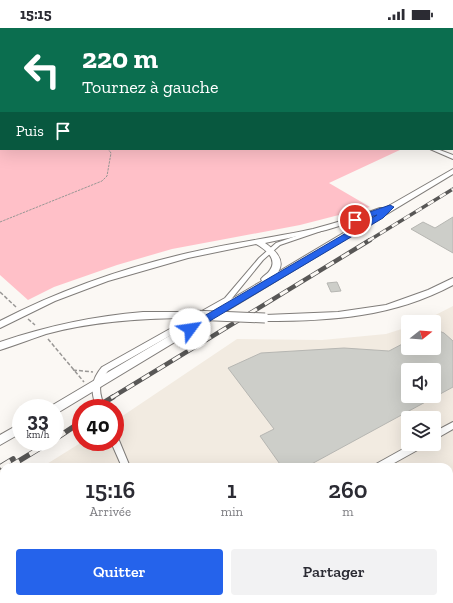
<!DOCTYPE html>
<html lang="fr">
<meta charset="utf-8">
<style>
:root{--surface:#fff;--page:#f2f2f3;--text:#2b2b33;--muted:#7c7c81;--accent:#2563eb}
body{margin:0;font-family:"Zilla Slab",serif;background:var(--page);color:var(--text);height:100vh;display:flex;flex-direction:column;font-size:15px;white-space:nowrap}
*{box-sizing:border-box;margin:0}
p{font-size:13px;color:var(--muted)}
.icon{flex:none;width:22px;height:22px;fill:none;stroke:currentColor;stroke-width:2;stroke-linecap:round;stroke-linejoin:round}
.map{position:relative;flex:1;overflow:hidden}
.sheet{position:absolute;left:0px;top:435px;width:453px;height:140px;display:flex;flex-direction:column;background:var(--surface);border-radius:12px 12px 0 0;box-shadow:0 4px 16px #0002}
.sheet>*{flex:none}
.guide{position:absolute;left:0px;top:0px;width:453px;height:122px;box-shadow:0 4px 16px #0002;background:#0b6e4f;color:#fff;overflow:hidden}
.needle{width:26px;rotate:73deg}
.tools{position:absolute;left:401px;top:287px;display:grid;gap:8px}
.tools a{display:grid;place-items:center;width:40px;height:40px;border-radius:4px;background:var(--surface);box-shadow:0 4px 16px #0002;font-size:20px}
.speed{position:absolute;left:12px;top:371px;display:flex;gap:8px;font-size:20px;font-weight:700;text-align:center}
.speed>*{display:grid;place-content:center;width:52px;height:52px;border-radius:50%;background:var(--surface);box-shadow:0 4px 16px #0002;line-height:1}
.speed small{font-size:10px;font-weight:400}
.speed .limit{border:6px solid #d22;background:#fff;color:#111}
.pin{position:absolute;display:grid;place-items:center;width:34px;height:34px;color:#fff;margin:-17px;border:2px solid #fff;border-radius:50%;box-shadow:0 1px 4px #0007}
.me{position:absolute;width:44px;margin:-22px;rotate:59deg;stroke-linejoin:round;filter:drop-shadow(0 0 3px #0008)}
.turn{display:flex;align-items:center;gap:14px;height:84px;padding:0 16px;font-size:18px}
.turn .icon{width:52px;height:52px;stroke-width:2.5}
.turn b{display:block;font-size:28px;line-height:34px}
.then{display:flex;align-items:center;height:38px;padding:0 16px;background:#0003;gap:8px;font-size:15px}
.eta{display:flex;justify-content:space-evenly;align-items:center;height:68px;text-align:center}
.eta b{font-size:24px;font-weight:600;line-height:28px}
.action{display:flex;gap:8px;margin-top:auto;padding:8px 16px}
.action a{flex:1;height:46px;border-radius:4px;background:var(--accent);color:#fff;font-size:16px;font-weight:600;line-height:46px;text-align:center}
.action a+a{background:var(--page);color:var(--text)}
.status{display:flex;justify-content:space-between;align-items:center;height:28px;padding:0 20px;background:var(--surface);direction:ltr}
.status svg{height:11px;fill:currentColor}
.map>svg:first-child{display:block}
</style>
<div class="status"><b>15:15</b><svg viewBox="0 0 49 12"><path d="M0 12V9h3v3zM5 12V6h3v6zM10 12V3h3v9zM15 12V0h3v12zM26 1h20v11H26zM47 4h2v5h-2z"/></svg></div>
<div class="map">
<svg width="453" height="575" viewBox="0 0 453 575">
<rect width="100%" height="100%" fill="#fbf8f4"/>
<!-- built -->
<path fill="#f2ebe1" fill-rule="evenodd" d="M 453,278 L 453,575 L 0,575 L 0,465 L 4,463 L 4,571 L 449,571 L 449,439 L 42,439 L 82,414 L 115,414 L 115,393 L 237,311 L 322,312 L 386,306 L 408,299 L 408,320 L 434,320 L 434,294 L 422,294 ZM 408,342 L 434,342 L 434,368 L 408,368 ZM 408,390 L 434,390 L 434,416 L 408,416 Z"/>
<!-- green -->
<path fill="#ffc0c8" d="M 0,0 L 453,0 L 453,97 L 452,1 L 1,1 L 1,121 L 402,121 L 329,155 L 370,179 L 300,197 L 172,221 L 117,237 L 54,259 L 28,272 L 0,247 Z"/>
<!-- building -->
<g fill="#cdcec9" stroke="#b6b6b2" fill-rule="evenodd">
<path d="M 453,189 L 453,225 L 411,201 L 423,194 L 435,200 Z"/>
<path d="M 337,254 L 341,263 L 331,264 L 327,255 Z"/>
<path d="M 434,301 L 444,305 L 453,313 L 453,359 L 306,439 L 282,439 L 260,408 L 274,401 L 228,340 L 261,325 L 344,320 L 389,323 L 408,313 L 408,320 L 434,320 ZM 408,342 L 434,342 L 434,368 L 408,368 Z"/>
</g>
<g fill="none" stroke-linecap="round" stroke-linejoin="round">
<!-- minor casing -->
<g stroke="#807d7a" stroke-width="2">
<g id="minor">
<path d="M 430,121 L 437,121 L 453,127 L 453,131 Z"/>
<path d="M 322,199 L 324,200 L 324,202 L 280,217 L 263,232 L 229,274 L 108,343 C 97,356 99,365 105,380 L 97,380 C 90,364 91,352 102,339 L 225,270 L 259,230 L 276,215 Z"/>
<path d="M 453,394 L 453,401 L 434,412 L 434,404 Z"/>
<path d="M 115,409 L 118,410 L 130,439 L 122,439 L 111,414 L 115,414 Z"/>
<path d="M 412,416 L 424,416 L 423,419 L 387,439 L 375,439 L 376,436 Z"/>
<path d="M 138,571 L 152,571 L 150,575 L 136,575 Z"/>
<path d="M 172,571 L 183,571 L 184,575 L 173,575 Z"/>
</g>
</g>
<!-- tertiary casing -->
<g stroke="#807d7a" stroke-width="2">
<g id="tertiary">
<path d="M 453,141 L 453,146 L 59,384 L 55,385 L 55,380 L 50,380 L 51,378 L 262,253 L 261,251 C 264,247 268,246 270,242 C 278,231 265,221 256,216 L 188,230 L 108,253 L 55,273 L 0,300 L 0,293 C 60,262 123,240 188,225 C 230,215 272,210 313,201 C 336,195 358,188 380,180 L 385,180 ZM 372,188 L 278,244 C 286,232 275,222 265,215 L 326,202 Z"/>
<path d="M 453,250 L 453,257 C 393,289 332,293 265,293 L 260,290 L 265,287 L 338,284 L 386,277 L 428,262 Z"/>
<path d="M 143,284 L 192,284 L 196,287 L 192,290 C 143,290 94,293 46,306 C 31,311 16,317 0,322 L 0,314 C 47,298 94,288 143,284 Z"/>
<path d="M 21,395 L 21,405 L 0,417 L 0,407 Z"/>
</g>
</g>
<!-- path-far1 -->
<path stroke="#999795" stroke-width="1" stroke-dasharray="2.5 1" stroke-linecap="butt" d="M 0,194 L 102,153 L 107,148 L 111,125 L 108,121"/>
<!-- path -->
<g stroke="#999795" stroke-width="1.5" stroke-dasharray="4 2" stroke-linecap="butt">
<path d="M 0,264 L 16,279"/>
<path d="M 28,291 L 35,297"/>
<path d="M 48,311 L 84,354"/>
<path d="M 73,342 L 93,344"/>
</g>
<!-- minor -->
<use href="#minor" fill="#fff" fill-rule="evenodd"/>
<!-- tertiary -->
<use href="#tertiary" fill="#fff" fill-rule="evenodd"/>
<!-- rail-far2 casing -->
<g stroke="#585756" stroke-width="3.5">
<path id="rail-far2" d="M 368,213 L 453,161"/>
</g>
<!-- rail-far1 casing -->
<g stroke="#585756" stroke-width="4.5">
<path id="rail-far1" d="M 111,370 L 370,212"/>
</g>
<!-- rail casing -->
<g stroke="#585756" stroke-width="5.5">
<g id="rail">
<path d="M 95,380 L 113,369"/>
<path d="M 55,411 L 81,394"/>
<path d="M 0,439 L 13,431"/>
<path d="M 9,439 L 50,414"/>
</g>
</g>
<!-- rail-far2 -->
<use href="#rail-far2" stroke="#fbf8f4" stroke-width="2.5" stroke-dasharray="7" stroke-linecap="butt"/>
<!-- rail-far1 -->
<use href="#rail-far1" stroke="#fbf8f4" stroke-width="3" stroke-dasharray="9" stroke-linecap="butt"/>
<!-- rail -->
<use href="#rail" stroke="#fbf8f4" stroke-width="4" stroke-dasharray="12" stroke-linecap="butt"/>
<!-- tertiary-bridge casing -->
<g stroke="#807d7a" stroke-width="11" stroke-linecap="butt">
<path id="tertiary-bridge" d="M 192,287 L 265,290"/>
</g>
<!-- tertiary-bridge -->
<use href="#tertiary-bridge" stroke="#fff" stroke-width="9"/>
</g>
<!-- route -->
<path fill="#2563eb" stroke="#184099" d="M 390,177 L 394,179 L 383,190 L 193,303 L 187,303 L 186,301 L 187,298 L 377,187 L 355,194 L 352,193 L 352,190 Z"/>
</svg>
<div class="tools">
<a><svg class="needle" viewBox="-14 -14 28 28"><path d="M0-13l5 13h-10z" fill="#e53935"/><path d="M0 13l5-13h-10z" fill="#7c7c81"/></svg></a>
<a><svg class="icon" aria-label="sound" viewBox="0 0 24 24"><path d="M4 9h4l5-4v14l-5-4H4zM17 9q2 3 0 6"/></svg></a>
<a><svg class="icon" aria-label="layers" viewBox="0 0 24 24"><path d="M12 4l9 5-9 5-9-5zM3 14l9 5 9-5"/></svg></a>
</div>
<div class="speed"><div>33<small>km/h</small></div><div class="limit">40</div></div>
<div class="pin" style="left:355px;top:192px;background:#d93025"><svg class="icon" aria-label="arrive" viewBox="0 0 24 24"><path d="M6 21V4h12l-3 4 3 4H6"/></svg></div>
<svg class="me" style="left:190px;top:301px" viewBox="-20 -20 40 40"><circle r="19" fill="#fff"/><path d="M0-13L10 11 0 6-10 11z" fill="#2563eb"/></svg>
<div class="guide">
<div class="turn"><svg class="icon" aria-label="left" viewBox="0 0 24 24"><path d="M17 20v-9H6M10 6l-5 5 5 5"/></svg><div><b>220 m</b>Tournez à gauche</div></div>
<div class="then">Puis<svg class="icon" aria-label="arrive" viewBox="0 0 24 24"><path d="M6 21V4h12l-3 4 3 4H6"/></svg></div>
</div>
<section class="sheet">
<div class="eta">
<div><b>15:16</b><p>Arrivée</p></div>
<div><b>1</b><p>min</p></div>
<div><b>260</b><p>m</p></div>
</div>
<div class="action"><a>Quitter</a><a>Partager</a></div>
</section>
</div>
